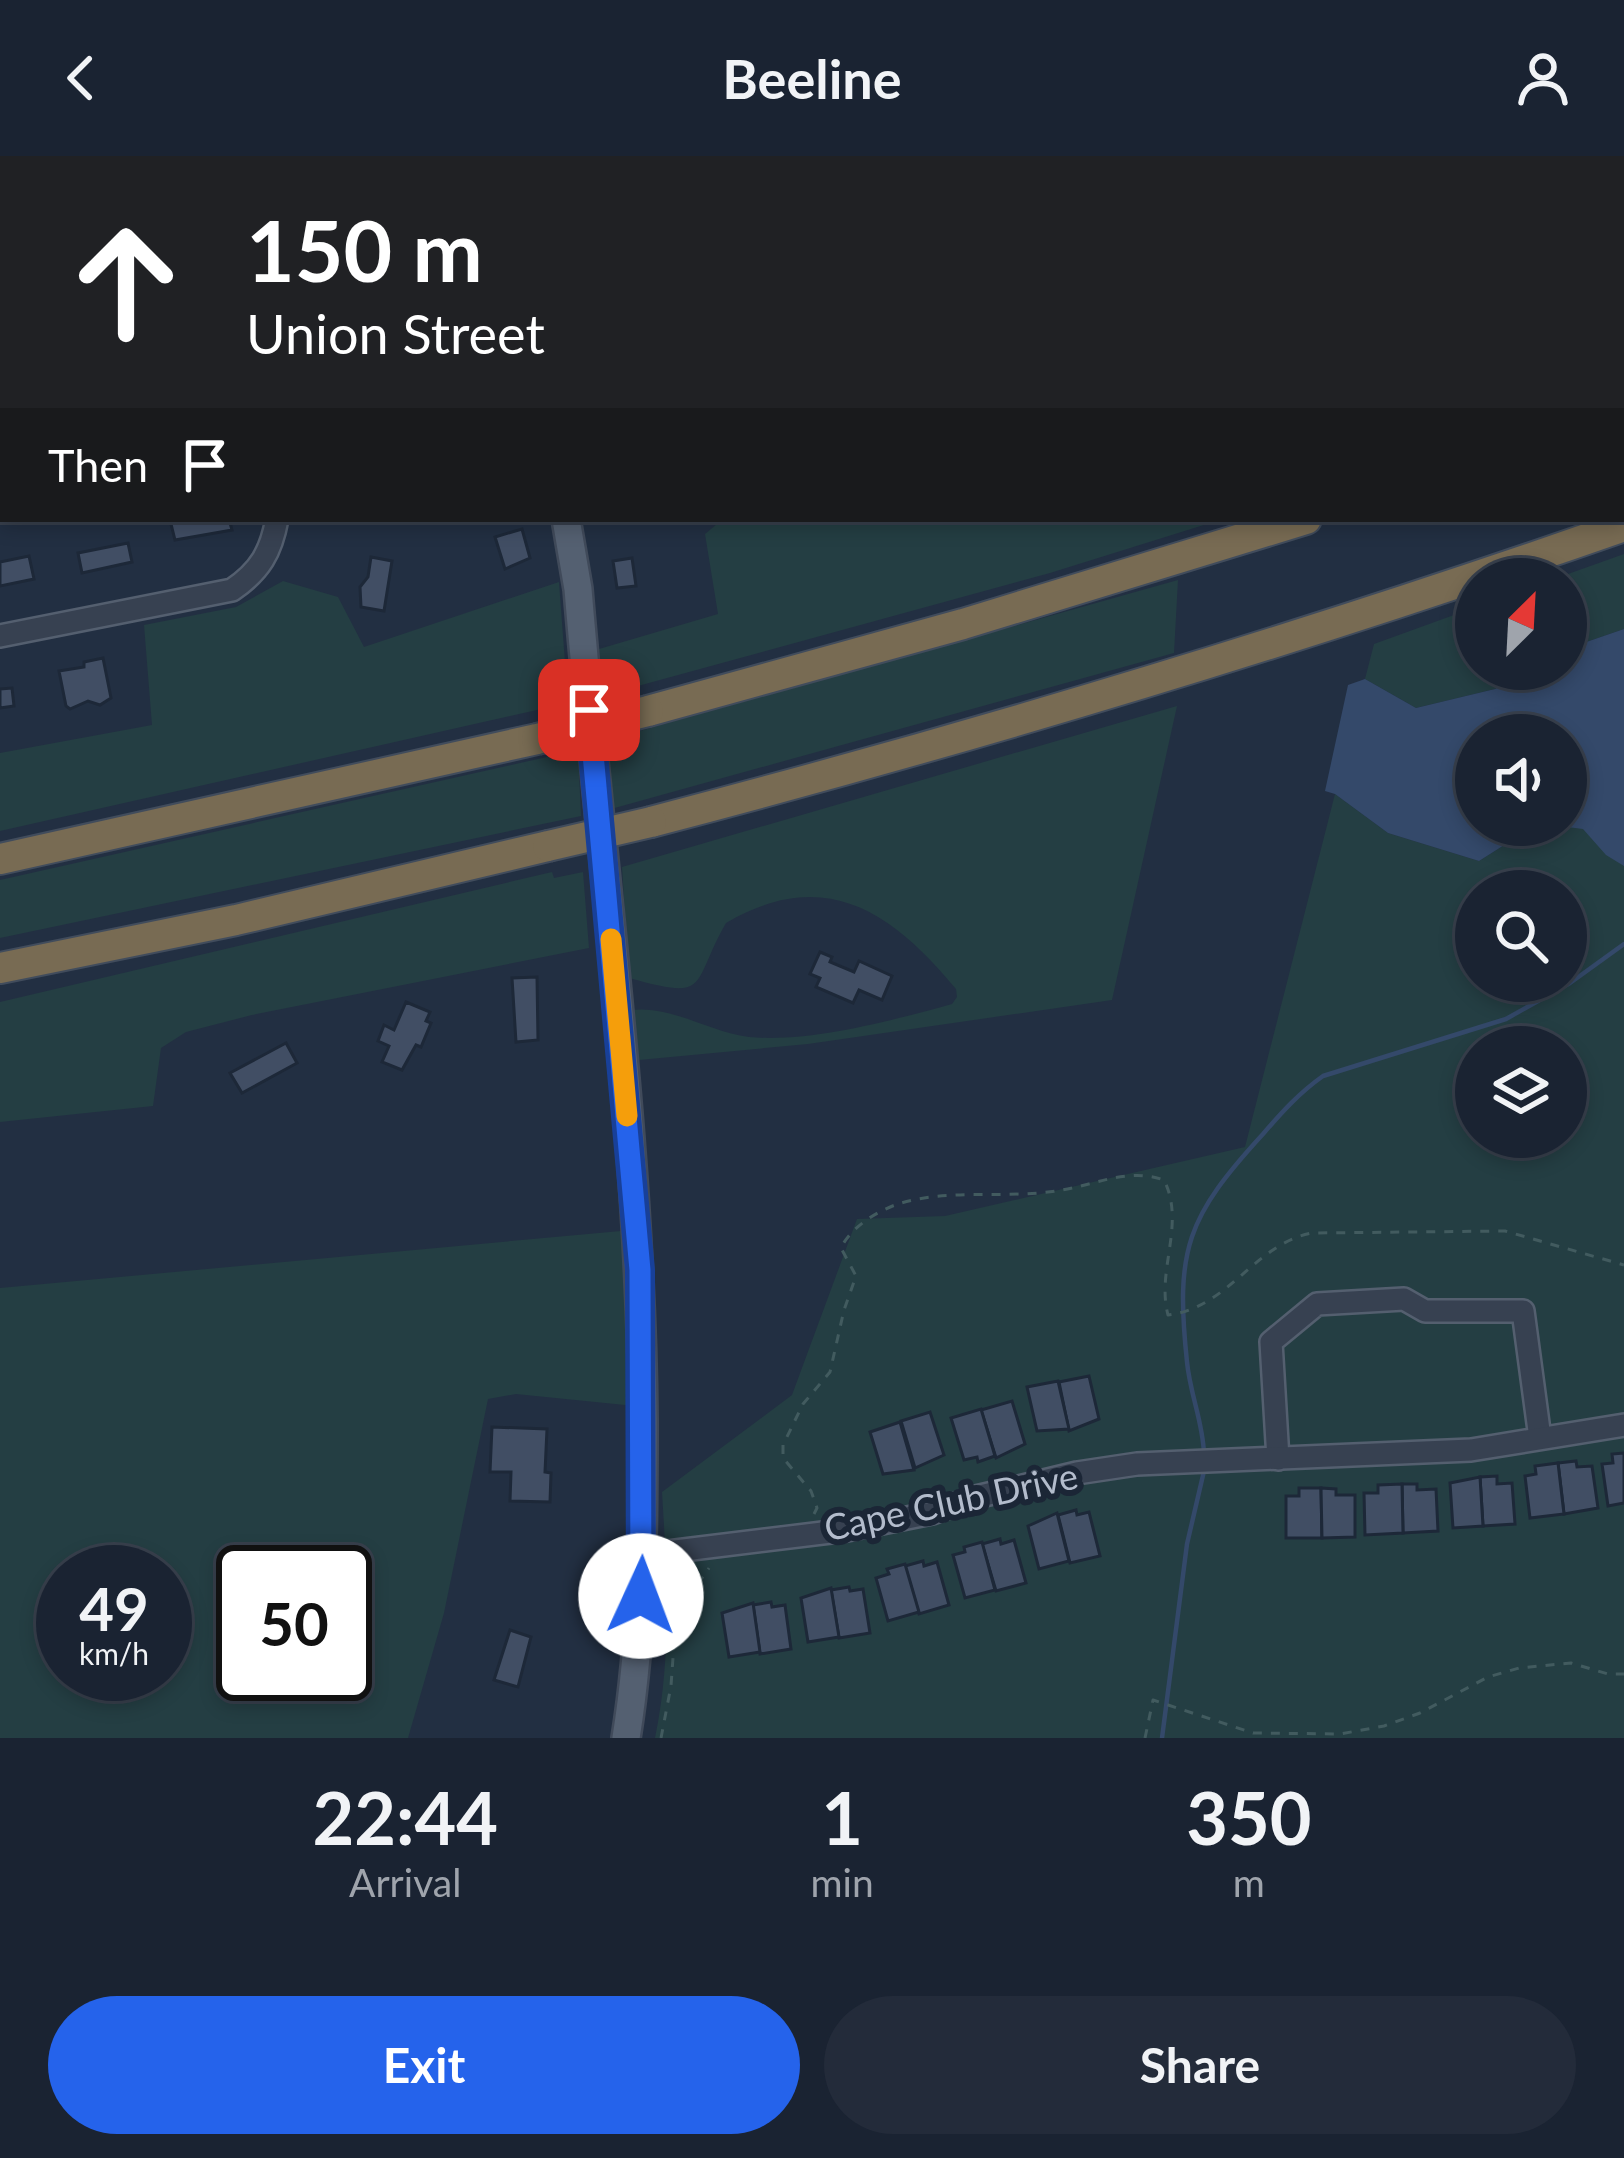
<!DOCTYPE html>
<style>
:root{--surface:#1a2332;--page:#232b3a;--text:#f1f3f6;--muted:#9fa4ac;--line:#38404d;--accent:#2563eb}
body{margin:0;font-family:Lato,sans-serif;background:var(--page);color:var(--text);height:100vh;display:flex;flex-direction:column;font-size:45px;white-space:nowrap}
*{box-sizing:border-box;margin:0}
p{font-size:39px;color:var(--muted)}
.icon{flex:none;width:66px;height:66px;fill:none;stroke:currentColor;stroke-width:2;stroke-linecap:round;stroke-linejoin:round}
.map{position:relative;height:1582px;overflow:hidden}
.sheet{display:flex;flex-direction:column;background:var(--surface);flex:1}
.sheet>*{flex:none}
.guide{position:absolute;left:0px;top:0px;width:1626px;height:366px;box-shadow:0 6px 18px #0003,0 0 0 3px var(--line);background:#202124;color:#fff;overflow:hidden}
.needle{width:78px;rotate:24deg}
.tools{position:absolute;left:1455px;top:402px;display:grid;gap:24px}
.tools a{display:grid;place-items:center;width:132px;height:132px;border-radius:50%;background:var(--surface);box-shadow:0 6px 18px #0003,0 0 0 3px var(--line);font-size:60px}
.speed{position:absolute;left:36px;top:1389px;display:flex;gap:24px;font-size:60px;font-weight:700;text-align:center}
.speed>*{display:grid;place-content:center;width:156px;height:156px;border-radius:50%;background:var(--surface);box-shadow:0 6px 18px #0003,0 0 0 3px var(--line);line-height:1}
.speed small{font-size:30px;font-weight:400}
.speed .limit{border:6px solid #111;border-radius:18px;background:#fff;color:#111}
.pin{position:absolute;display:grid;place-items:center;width:102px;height:102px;color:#fff;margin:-51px;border-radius:24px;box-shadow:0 6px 18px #0006}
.me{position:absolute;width:132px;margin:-66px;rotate:2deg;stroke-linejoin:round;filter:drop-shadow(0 0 9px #0008)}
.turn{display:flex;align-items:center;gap:42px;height:252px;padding:0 48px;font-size:54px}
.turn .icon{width:156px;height:156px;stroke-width:2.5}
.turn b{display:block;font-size:84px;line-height:102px}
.then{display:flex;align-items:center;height:114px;padding:0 48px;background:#0003;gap:24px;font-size:45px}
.eta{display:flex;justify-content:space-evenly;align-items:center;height:204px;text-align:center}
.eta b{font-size:72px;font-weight:700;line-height:84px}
.cta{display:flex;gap:24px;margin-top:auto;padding:24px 48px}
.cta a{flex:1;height:138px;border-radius:72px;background:var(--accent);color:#fff;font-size:48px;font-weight:700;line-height:138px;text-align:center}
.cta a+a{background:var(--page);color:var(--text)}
header{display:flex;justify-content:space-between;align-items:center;height:156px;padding:0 48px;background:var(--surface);font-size:54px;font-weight:700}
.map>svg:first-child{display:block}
</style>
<header><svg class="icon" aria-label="back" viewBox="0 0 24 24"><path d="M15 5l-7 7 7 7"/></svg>Beeline<svg class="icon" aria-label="person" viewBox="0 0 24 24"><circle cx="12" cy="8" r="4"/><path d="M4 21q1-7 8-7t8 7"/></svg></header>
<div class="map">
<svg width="1624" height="1582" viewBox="0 0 1624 1582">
<rect width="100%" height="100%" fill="#222f42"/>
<!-- green -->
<g fill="#243e43" fill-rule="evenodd">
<path d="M 869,0 L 1332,0 L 870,3 Z"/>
<path d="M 723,363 L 1223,363 L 1050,417 L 605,539 L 599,493 L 718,458 L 705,378 Z"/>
<path d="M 1624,398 L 1624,473 L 1566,493 L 1566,423 L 1554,423 Z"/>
<path d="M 1178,424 L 1174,497 L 611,653 L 604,585 Z"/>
<path d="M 283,425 L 338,441 L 364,491 L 559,426 L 568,547 L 0,675 L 0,597 L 152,569 L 144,469 L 236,451 Z"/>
<path d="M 1476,451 L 1476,513 L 1531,513 L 1495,533 L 1416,552 L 1365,523 L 1374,488 Z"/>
<path d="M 1624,537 L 1624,1582 L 655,1582 C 672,1500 667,1419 662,1336 L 792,1239 L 857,1063 L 945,1060 L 1245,991 L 1335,638 L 1388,677 L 1479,705 L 1536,669 L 1566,669 ZM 1476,735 L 1566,735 L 1566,825 L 1476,825 ZM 1476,891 L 1566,891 L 1566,981 L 1476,981 Z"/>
<path d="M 1177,550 L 1112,844 L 808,888 L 639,904 L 631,854 C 671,849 709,876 749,881 C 809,887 894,864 952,848 L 957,841 L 956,833 C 892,756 825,709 726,767 C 690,830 712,845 629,822 L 622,711 Z"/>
<path d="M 578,594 L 581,660 L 0,782 L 0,724 Z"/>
<path d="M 552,716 L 554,722 L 583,716 L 589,792 L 252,859 L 186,876 L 161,892 L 153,950 L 0,966 L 0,846 Z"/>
<path d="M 621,1075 L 635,1250 L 516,1238 L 488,1243 L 444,1457 L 408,1582 L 0,1582 L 0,1132 ZM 63,1416 L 165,1416 L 165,1518 L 63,1518 ZM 243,1416 L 345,1416 L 345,1518 L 243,1518 Z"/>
</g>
<!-- water -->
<path fill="#34496a" d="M 1624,473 L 1624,710 L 1606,699 L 1583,673 L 1551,669 L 1566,669 L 1566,579 L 1476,579 L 1476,669 L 1536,669 L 1479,705 L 1388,677 L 1335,638 L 1325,635 L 1348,529 L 1365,523 L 1416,552 L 1495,533 L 1531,513 L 1566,513 L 1566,493 Z"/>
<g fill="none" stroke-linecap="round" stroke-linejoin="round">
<!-- stream -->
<g stroke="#34496a" stroke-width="4.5">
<path d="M 1204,1298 C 1203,1266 1190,1238 1187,1206 C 1175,1093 1187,1061 1263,978 C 1282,956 1299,937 1323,920 L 1506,863 L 1570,827 L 1624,788"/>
<path d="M 1162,1582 L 1187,1388 L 1204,1315"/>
</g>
</g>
<!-- building -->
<g fill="#414e64" stroke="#1d2838" stroke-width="3">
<path d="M 229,363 L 232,374 L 175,384 L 170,364 Z"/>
<path d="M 522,373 L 530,402 L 505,413 L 495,381 Z"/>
<path d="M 128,387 L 132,406 L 82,417 L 78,397 Z"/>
<path d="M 29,400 L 34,423 L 0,430 L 0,406 Z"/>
<path d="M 371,401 L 392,405 L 384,455 L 361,451 L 360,431 L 368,421 Z"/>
<path d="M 632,402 L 636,430 L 617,432 L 613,405 Z"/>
<path d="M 103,502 L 111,542 L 100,549 L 88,545 L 70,553 L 66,550 L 59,515 L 84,511 L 84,506 Z"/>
<path d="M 12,532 L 14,550 L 0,552 L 0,533 Z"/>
<path d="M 820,796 L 832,801 L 830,806 L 854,816 L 859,805 L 892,820 L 882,844 L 859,834 L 853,847 L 816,831 L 820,822 L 810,818 Z"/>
<path d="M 537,821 L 538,884 L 516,886 L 512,822 Z"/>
<path d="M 406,846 L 430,856 L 426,865 L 431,867 L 421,891 L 416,889 L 402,914 L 382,906 L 389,890 L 378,885 L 384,869 L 394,874 Z"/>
<path d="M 286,887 L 297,907 L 242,937 L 230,917 Z"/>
<path d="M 1089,1220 L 1099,1263 L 1069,1275 L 1059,1226 Z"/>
<path d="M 1058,1225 L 1069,1273 L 1037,1275 L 1027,1231 Z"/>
<path d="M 1012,1245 L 1025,1288 L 996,1302 L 981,1254 Z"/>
<path d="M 981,1253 L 995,1300 L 978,1306 L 977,1301 L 964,1304 L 951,1262 Z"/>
<path d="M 930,1256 L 944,1299 L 915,1312 L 901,1265 Z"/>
<path d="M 900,1266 L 914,1314 L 883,1318 L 870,1276 Z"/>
<path d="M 492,1271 L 547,1273 L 545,1316 L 551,1317 L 550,1346 L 510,1345 L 511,1316 L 490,1316 Z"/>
<path d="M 1624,1297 L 1624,1347 L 1608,1350 L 1602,1308 L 1613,1307 L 1612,1298 Z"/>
<path d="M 1576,1305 L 1577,1311 L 1592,1310 L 1598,1352 L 1564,1358 L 1558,1307 Z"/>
<path d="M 1558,1307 L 1564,1358 L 1530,1362 L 1525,1320 L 1536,1318 L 1535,1310 Z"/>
<path d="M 1497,1320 L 1497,1328 L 1512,1327 L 1515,1368 L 1483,1370 L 1480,1321 Z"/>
<path d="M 1480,1321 L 1483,1370 L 1453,1372 L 1450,1327 Z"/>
<path d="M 1402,1328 L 1417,1328 L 1417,1334 L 1436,1333 L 1438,1375 L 1403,1377 Z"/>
<path d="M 1402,1328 L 1403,1377 L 1365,1379 L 1364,1337 L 1378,1337 L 1378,1329 Z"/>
<path d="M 1299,1332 L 1321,1332 L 1322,1382 L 1286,1382 L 1286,1340 L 1299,1340 Z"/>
<path d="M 1321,1332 L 1336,1333 L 1336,1339 L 1355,1339 L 1355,1381 L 1322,1382 Z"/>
<path d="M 1076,1354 L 1077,1359 L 1089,1356 L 1100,1400 L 1070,1407 L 1058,1359 Z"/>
<path d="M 1057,1357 L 1069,1405 L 1039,1413 L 1028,1370 Z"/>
<path d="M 1000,1383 L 1001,1388 L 1014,1384 L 1026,1427 L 996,1435 L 982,1388 Z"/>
<path d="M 982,1386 L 995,1434 L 965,1442 L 953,1399 L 965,1396 L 964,1391 Z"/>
<path d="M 923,1405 L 924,1410 L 937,1406 L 949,1449 L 919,1458 L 905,1410 Z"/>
<path d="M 905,1408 L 919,1456 L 888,1465 L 876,1422 L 889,1418 L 887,1413 Z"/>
<path d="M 849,1431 L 850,1435 L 863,1433 L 870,1477 L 839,1482 L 831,1434 Z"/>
<path d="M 831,1432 L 839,1481 L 808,1486 L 801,1442 Z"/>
<path d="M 771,1446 L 772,1451 L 785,1449 L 791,1493 L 760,1498 L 753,1449 Z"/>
<path d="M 753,1447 L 760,1496 L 729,1501 L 722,1457 Z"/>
<path d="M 510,1474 L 531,1481 L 518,1531 L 494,1524 Z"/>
</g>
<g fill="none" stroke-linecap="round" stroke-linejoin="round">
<!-- minor casing -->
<g stroke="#545f6f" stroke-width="26">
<g id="minor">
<path d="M 247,3 L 248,0"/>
<path d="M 0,239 L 3,239"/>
<path d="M 0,480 L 232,434 C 260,415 271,396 277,363"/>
<path d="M 1278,1303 L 1271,1186 L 1317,1148 L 1404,1143 L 1425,1155 L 1523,1155 L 1540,1282"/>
<path d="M 643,1399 L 847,1374 L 932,1357 L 976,1341 L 1077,1317 L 1137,1308 L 1471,1294 L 1624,1269"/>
</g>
</g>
<!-- major casing -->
<g stroke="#404a5a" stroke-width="32">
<g id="major">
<path d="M 459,0 L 459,3"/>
<path d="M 566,363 L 578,433 C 601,711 641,987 643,1265 C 643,1372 643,1476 626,1582"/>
</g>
</g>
<!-- highway casing -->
<g stroke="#414c5c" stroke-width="34">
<g id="highway">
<path d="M 1623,256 L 1624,255"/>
<path d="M 648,555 L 963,468 L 1306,363"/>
<path d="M 651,666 C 979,580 1304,482 1624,370"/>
<path d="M 0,703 L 537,583"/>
<path d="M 0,812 L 236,764 L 548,690"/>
</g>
</g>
<!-- path -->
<g stroke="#425b5f" stroke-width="3" stroke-dasharray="9 9" stroke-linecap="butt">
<path d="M 814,1358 L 817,1352 L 811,1335 L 783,1302 L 783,1289 L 803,1248 L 830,1216 L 844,1154 L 856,1120 L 841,1092 C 850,1072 877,1055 898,1048 C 948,1032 1004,1043 1056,1035 C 1093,1030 1127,1011 1164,1024 C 1186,1068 1156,1114 1168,1159 C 1229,1152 1254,1088 1312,1077 L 1505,1075 L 1624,1109"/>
<path d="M 661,1582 L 671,1530 L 676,1459 L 709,1412"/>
<path d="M 1145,1582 L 1153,1544 L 1253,1577 L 1340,1578 L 1384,1570 L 1420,1557 L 1488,1521 L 1519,1512 L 1571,1507 L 1608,1518 L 1624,1518"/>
</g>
<!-- minor -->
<use href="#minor" stroke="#374151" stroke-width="21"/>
<!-- major -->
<use href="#major" stroke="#546071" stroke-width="27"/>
<!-- highway -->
<use href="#highway" stroke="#786b53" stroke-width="30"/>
<!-- highway-bridge casing -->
<g stroke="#414c5c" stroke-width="34" stroke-linecap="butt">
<g id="highway-bridge">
<path d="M 537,583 L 648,555"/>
<path d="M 548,690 L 651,666"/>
</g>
</g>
<!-- highway-bridge -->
<use href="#highway-bridge" stroke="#786b53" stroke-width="30"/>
</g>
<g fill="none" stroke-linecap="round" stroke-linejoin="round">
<!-- route casing -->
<g stroke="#184099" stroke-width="30">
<path id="route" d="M 589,554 L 640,1114 L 641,1440"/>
</g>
<!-- route -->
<use href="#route" stroke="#2563eb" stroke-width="21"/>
<!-- slow -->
<path stroke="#f59e0b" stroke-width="21" d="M 611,783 L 627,960"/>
</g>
<g text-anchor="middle" stroke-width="12" stroke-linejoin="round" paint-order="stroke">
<!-- street labels -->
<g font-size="36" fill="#b3bccc" stroke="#1b2636">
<text transform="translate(951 1346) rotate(-12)" y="13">Cape Club Drive</text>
</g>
</g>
</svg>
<div class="tools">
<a><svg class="needle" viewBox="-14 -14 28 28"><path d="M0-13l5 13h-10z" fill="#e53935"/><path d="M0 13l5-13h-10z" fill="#9fa4ac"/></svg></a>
<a><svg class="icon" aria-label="sound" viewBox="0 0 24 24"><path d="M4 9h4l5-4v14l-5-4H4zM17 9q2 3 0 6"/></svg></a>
<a><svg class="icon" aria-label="search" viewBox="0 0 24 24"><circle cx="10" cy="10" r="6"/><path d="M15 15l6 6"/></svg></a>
<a><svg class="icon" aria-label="layers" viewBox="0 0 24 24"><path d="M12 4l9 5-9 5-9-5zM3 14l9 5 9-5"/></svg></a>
</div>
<div class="speed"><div>49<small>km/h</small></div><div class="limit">50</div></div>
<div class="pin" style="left:589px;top:554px;background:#d93025"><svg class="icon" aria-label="arrive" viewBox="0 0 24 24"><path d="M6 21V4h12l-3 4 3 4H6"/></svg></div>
<svg class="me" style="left:641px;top:1440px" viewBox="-20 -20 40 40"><circle r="19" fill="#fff"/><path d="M0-13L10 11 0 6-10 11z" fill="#2563eb"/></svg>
<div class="guide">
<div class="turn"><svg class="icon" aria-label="ahead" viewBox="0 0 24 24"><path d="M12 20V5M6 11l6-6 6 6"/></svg><div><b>150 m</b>Union Street</div></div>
<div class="then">Then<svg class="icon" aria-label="arrive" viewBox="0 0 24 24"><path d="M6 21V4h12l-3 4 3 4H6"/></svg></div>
</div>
</div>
<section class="sheet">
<div class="eta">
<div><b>22:44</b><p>Arrival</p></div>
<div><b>1</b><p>min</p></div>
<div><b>350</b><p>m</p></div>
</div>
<div class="cta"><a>Exit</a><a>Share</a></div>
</section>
